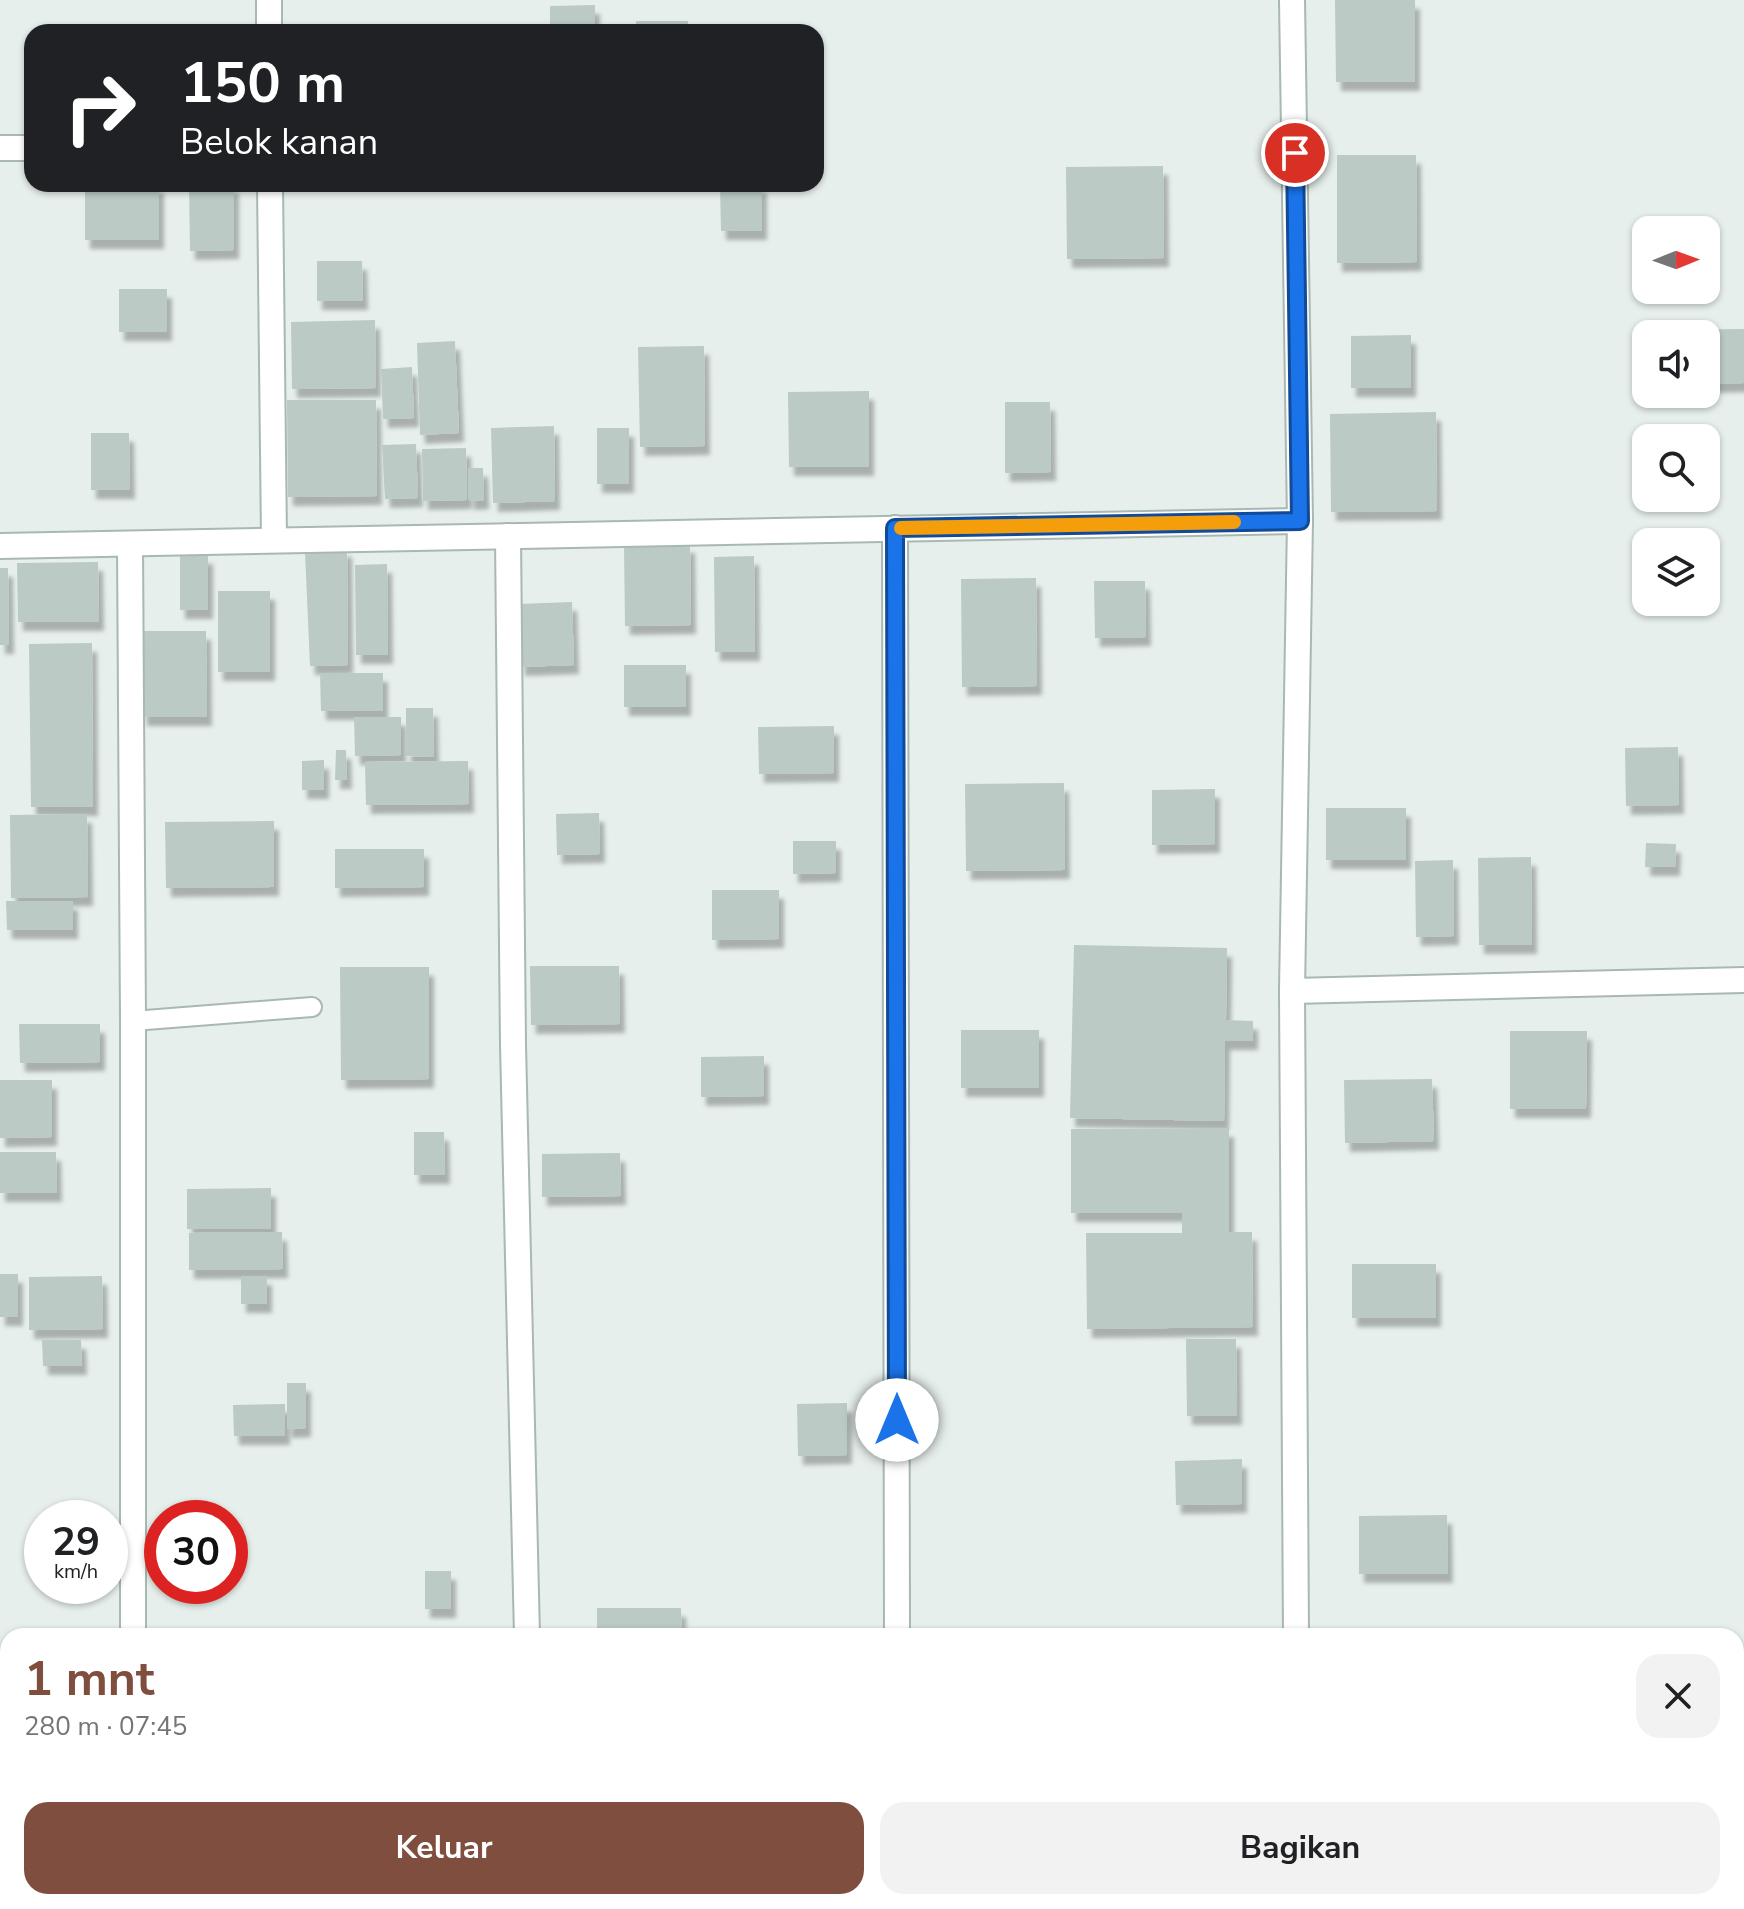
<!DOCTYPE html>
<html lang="id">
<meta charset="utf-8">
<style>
:root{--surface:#fff;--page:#f2f2f2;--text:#202124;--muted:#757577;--accent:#7f4e3f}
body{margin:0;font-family:"Nunito Sans",sans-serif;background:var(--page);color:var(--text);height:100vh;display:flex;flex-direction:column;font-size:30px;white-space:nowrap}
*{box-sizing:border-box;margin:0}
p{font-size:26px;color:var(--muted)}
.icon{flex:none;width:44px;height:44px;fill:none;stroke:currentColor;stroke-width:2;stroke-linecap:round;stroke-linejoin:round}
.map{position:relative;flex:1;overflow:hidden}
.sheet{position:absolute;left:0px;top:1628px;width:1744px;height:282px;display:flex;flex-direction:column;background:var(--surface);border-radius:24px 24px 0 0;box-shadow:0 2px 6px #0004}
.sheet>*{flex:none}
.guide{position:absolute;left:24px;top:24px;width:800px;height:168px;border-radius:24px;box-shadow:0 2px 6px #0004;background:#202124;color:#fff;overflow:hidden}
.needle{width:52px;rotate:89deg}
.controls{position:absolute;left:1632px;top:216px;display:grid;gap:16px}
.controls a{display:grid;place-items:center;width:88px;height:88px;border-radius:16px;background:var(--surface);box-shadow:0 2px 6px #0004;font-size:40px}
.speed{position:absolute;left:24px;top:1500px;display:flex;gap:16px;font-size:40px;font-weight:700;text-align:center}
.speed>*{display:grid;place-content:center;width:104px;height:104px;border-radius:50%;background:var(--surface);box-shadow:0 2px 6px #0004;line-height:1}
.speed small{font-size:20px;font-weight:400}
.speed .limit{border:12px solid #d22;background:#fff;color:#111}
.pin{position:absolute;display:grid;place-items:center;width:68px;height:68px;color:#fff;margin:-34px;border:4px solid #fff;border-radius:50%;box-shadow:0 2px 8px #0007}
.me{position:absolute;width:88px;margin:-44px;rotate:0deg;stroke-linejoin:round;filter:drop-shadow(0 0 6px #0008)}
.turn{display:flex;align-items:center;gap:28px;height:168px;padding:0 24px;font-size:36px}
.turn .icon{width:104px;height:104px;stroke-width:2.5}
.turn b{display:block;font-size:56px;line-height:68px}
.round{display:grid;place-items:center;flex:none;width:84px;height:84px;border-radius:24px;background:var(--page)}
.head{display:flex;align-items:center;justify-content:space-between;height:136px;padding:0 24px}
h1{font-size:48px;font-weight:700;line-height:60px;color:var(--accent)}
.button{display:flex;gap:16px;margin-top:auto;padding:16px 24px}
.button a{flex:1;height:92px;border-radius:24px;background:var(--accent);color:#fff;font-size:32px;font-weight:700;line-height:92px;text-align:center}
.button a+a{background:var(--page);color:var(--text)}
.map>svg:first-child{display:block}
</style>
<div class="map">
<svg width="1744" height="1909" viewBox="0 0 1744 1909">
<defs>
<filter id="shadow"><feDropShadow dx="5" dy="9" stdDeviation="2" flood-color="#0004"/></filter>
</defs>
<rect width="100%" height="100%" fill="#e6efeb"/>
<!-- building -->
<g fill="#bbcac4" filter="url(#shadow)">
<path d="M 1335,0 L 1415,0 L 1415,82 L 1336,82 Z"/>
<path d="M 595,5 L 595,32 L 550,32 L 550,6 Z"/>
<rect x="636" y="21" width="52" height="11"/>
<path d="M 1337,155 L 1416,155 L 1417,262 L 1337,263 Z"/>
<path d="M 1163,166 L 1164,258 L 1067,259 L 1066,167 Z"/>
<rect x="85" y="184" width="74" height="56"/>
<path d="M 189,184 L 234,184 L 234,250 L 190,251 Z"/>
<path d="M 720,184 L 762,184 L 762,231 L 721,231 Z"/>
<path d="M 317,261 L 362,261 L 363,301 L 317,301 Z"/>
<rect x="119" y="289" width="48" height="43"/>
<path d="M 375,320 L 376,388 L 292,389 L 291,322 Z"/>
<path d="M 1744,329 L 1744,383 L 1706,384 L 1706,334 L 1646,334 L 1646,348 L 1643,348 L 1643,330 Z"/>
<path d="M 1411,335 L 1411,388 L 1351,388 L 1351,336 Z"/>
<path d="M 455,341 L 459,433 L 420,435 L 417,343 Z"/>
<path d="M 704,346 L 705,446 L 640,447 L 638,347 Z"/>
<path d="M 412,367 L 414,418 L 383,419 L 381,369 Z"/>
<path d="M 869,391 L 869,467 L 789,467 L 788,392 Z"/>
<path d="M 287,400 L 376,400 L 377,496 L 288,497 Z"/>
<path d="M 1005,402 L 1050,402 L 1051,472 L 1005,473 Z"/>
<path d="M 1436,412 L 1437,511 L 1331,512 L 1330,414 Z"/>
<path d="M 554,426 L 555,501 L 493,503 L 491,428 Z"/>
<rect x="597" y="428" width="32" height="56"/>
<path d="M 91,433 L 129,433 L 130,490 L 91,490 Z"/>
<path d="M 416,444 L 418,498 L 385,499 L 382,445 Z"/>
<path d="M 466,448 L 467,500 L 423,501 L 422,449 Z"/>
<path d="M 468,468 L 483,468 L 484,500 L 469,501 Z"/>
<path d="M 624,544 L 690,544 L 691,625 L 625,626 Z"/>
<path d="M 347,548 L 348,665 L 310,666 L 305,552 Z"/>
<path d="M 208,555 L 208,610 L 180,610 L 180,556 Z"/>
<path d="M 754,556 L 755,652 L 715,652 L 714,557 Z"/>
<path d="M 98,562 L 99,622 L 18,622 L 17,563 Z"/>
<path d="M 387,564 L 388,655 L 356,655 L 355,565 Z"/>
<path d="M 0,568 L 8,568 L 9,645 L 0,645 Z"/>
<path d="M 1036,578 L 1037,686 L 962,687 L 961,579 Z"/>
<path d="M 1094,581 L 1145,581 L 1146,637 L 1095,638 Z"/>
<rect x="218" y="591" width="52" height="81"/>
<path d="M 572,602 L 574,665 L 520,667 L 518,604 Z"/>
<path d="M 141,631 L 206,631 L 207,717 L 142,717 Z"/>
<path d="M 92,643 L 93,807 L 31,807 L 29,644 Z"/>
<rect x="624" y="665" width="62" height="42"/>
<path d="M 320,673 L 383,673 L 383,711 L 321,711 Z"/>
<path d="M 406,708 L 433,708 L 434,757 L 406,756 Z"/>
<path d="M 354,717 L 401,717 L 401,755 L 355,756 Z"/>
<path d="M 834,726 L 834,773 L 759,774 L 758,727 Z"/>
<path d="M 1678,747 L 1679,805 L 1626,806 L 1625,748 Z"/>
<path d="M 336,750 L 346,750 L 347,780 L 335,780 Z"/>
<path d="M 324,760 L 324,790 L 302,790 L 302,761 Z"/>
<path d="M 468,761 L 469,804 L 366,805 L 365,762 Z"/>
<path d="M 1064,783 L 1065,870 L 966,871 L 965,784 Z"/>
<path d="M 1215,789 L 1215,844 L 1152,845 L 1152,790 Z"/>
<rect x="1326" y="808" width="80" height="52"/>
<path d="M 599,813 L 600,854 L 557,855 L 556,814 Z"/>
<path d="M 87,814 L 88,897 L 11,898 L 10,815 Z"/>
<path d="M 274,821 L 274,887 L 166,888 L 165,822 Z"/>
<path d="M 793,841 L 836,841 L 836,873 L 793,874 Z"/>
<path d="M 1646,843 L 1676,844 L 1675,867 L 1645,867 Z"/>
<path d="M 335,849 L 424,849 L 424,887 L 335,888 Z"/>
<path d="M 1531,857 L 1532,945 L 1479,945 L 1478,858 Z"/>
<path d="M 1453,860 L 1454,936 L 1416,937 L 1415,861 Z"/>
<path d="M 712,890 L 779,890 L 779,939 L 712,940 Z"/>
<path d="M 6,901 L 73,901 L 73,930 L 7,930 Z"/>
<path d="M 1074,945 L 1227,948 L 1226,1020 L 1253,1021 L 1253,1041 L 1225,1041 L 1224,1121 L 1070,1118 Z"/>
<path d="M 530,966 L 619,966 L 620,1024 L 531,1025 Z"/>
<path d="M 340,967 L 429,967 L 429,1079 L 341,1080 Z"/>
<path d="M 19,1024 L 100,1024 L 100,1062 L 20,1063 Z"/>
<rect x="961" y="1030" width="78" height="58"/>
<path d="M 1510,1031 L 1587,1031 L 1586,1109 L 1510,1109 Z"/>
<path d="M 764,1056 L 764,1096 L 701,1097 L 701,1057 Z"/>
<path d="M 1432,1079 L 1434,1141 L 1345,1143 L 1344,1080 Z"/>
<path d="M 0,1080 L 52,1080 L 52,1137 L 0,1138 Z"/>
<path d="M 1229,1128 L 1229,1232 L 1252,1232 L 1253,1327 L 1087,1329 L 1086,1233 L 1182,1233 L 1182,1213 L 1071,1213 L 1071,1129 Z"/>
<path d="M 414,1132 L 444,1132 L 445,1175 L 414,1175 Z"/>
<path d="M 0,1152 L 56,1152 L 57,1193 L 0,1193 Z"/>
<path d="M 620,1153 L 621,1196 L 542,1197 L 542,1154 Z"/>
<path d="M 271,1188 L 271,1229 L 187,1229 L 187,1189 Z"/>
<path d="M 282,1232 L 283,1269 L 189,1270 L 189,1233 Z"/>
<rect x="1352" y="1264" width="84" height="54"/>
<rect x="0" y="1274" width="18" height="43"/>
<path d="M 102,1276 L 103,1329 L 29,1330 L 29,1277 Z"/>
<rect x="241" y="1276" width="26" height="28"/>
<path d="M 1186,1339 L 1236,1339 L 1237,1416 L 1187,1416 Z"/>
<path d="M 42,1340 L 81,1340 L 82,1366 L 43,1366 Z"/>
<path d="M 287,1383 L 306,1383 L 306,1428 L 287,1429 Z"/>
<path d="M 847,1403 L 847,1455 L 798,1456 L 797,1404 Z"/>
<path d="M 285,1404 L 285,1436 L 234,1436 L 233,1405 Z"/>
<path d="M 1242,1459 L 1242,1504 L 1176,1505 L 1175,1461 Z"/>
<path d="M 1447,1515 L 1448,1574 L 1359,1574 L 1359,1516 Z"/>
<rect x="425" y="1571" width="26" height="38"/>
<path d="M 597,1608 L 681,1608 L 682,1636 L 597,1636 Z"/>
<rect x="1372" y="1629" width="39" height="7"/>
</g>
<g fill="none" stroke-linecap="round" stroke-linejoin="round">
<!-- lane casing -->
<g stroke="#a8b8b2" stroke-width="22">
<path id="lane" d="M 133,1021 L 312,1007"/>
</g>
<!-- street casing -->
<g stroke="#a8b8b2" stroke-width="28">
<g id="street">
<path d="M 269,0 L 269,32"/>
<path d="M 1292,0 L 1300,521 L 1292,991 L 1296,1636"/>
<path d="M 0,148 L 32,148"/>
<path d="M 270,184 L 274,540"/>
<path d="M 895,528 L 897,1636"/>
<path d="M 508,536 L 513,1045 L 527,1636"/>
<path d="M 130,544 L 133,1021 L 133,1636"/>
<path d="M 0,546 L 1300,521"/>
<path d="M 1292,991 L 1744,980"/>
<path d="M 132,1902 L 132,1909"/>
<path d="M 1298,1902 L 1298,1909"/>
</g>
</g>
<!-- lane -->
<use href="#lane" stroke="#fff" stroke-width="18"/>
<!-- street -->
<use href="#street" stroke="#fff" stroke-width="24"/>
</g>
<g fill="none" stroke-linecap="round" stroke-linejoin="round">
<!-- route casing -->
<g stroke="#114b97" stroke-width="20">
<path id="route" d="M 897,1420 L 895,528 L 1300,521 L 1295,153"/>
</g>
<!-- route -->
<use href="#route" stroke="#1a73e8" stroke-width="14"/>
<!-- slow -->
<path stroke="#f59e0b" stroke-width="14" d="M 901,528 L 1234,522"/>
</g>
</svg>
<div class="controls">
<a><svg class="needle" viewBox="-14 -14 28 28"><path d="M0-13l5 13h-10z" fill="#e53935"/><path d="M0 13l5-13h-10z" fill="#757577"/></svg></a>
<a><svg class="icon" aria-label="sound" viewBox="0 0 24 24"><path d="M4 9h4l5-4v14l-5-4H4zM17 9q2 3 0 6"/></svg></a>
<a><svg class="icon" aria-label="search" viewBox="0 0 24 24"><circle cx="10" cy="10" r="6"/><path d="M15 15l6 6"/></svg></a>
<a><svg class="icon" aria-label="layers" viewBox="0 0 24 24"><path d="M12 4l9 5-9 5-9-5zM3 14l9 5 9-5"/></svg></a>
</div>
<div class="speed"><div>29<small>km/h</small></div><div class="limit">30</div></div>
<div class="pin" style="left:1295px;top:153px;background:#d93025"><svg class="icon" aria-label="arrive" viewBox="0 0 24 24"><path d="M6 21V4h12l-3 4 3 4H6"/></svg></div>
<svg class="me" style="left:897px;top:1420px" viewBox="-20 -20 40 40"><circle r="19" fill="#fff"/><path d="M0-13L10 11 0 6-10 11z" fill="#1a73e8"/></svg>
<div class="guide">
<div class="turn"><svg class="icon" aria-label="right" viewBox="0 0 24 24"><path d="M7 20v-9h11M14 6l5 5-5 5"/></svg><div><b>150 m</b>Belok kanan</div></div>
</div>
<section class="sheet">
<div class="head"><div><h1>1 mnt</h1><p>280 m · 07:45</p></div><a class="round"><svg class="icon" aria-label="close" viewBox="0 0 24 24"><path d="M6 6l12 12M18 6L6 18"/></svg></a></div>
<div class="button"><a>Keluar</a><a>Bagikan</a></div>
</section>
</div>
